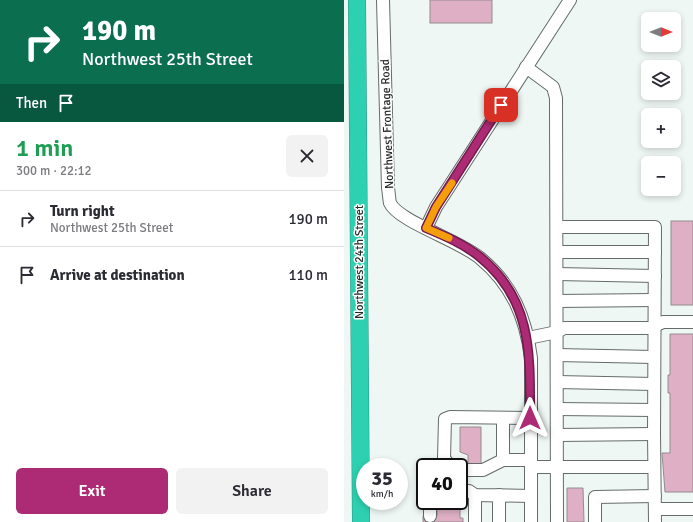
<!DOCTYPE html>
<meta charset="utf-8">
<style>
:root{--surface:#fff;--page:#f2f2f3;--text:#2b2b33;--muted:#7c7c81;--line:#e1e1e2;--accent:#ad2a75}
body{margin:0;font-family:Signika,sans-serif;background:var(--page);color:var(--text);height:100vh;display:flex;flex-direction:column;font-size:15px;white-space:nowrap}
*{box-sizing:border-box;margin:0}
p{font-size:13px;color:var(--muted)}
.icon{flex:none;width:22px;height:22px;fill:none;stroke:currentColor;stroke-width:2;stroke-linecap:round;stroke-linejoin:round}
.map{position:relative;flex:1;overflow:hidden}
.side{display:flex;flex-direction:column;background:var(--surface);width:344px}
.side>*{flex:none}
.guide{background:#0b6e4f;color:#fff;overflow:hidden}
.needle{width:26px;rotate:90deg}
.controls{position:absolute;left:297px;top:12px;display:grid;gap:8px}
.controls a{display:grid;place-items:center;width:40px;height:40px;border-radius:6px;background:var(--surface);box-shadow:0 2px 6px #0003;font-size:20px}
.speed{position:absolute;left:12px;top:458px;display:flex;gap:8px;font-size:20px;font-weight:700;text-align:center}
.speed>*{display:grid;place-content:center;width:52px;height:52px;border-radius:50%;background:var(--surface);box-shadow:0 2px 6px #0003;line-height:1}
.speed small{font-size:10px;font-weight:400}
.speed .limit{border:2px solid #111;border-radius:6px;background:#fff;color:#111}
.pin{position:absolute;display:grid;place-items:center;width:34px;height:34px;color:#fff;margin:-17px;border-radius:8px;box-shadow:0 2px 6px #0006}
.me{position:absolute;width:44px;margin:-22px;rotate:0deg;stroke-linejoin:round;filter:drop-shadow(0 0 3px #0008)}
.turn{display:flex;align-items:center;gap:14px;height:84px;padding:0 16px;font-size:18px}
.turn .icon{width:52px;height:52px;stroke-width:2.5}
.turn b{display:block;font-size:28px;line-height:34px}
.then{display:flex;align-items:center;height:38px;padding:0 16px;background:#0003;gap:8px;font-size:15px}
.round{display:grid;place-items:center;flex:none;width:42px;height:42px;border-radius:6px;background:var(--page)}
.summary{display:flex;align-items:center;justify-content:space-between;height:68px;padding:0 16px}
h1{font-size:24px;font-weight:600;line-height:30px;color:#1e9e55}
.action{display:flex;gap:8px;margin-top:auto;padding:8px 16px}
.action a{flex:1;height:46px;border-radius:6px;background:var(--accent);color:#fff;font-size:16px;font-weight:600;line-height:46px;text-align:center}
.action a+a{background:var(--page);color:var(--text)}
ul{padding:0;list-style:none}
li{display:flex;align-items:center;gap:12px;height:56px;padding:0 16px;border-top:1px solid var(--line)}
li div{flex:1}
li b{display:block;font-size:15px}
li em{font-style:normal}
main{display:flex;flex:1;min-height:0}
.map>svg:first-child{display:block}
</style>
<main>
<section class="side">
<div class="guide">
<div class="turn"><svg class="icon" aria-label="right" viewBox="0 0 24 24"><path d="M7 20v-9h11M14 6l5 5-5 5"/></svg><div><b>190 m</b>Northwest 25th Street</div></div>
<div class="then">Then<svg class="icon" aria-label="arrive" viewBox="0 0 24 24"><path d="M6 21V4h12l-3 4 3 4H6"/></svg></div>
</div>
<div class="summary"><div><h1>1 min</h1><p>300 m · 22:12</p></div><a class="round"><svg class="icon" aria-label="close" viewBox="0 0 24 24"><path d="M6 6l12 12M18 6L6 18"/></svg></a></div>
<ul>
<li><svg class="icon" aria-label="right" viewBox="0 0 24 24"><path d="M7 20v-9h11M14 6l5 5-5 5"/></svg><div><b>Turn right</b><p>Northwest 25th Street</p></div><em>190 m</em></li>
<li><svg class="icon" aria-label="arrive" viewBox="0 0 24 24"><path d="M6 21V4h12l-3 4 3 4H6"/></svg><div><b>Arrive at destination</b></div><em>110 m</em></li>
</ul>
<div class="action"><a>Exit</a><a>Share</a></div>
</section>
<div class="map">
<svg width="349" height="522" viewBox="0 0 349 522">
<rect width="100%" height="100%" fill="#eff7f4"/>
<!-- building -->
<g fill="#dfb0c5" stroke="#938c8f">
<rect x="86" y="0" width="62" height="23"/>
<rect x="327" y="221" width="22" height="84"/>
<path d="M 326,334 L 349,334 L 349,492 L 321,492 L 318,453 L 326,453 L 326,393 L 324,393 L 324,375 L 326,375 Z"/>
<path d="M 116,427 L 137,427 L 137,468 L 124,468 L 124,455 L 116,452 Z"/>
<path d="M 223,488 L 239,488 L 240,522 L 223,522 Z"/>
<path d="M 93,501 L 116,503 L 116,518 L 119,518 L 119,522 L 79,522 L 79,516 L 93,516 Z"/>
</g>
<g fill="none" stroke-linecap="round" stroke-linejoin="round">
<!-- minor casing -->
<g stroke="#656c6a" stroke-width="14">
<g id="minor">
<path d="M 39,0 L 44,188 C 45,193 45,199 46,203 C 54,221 116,241 136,258 C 168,284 182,318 187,358 L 187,522"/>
<path d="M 182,67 L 209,87 L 212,98 L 213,522"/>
<path d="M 213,227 L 311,227 L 310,434 L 311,522"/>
<path d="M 82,228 L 92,207 L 226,0"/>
<path d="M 213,252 L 311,252"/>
<path d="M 213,274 L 311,276"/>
<path d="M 213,301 L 310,300"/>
<path d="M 310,326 L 319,322 L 349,322"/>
<path d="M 184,338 L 213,332 L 220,328 L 310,328"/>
<path d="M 213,355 L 310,357"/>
<path d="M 213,382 L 310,384"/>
<path d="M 213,409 L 310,410"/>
<path d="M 213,435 L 310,434"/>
<path d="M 159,460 L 159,418"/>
<path d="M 106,467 L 100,458 L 101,419 L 106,417 L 187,418"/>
<path d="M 187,467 L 310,467"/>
<path d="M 115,470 L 139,470 L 159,460 L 187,460"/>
<path d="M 115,491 L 125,491 L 131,495 L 187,496"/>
<path d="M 131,495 L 131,522"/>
<path d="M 155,495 L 155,522"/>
<path d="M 311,509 L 349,509"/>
<path d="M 86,516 L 86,501"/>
<path d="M 251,522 L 251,497 L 311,496"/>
</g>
</g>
<!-- highway casing -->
<g stroke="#2b9680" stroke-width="18">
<path id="highway" d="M 13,0 L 17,522"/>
</g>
<!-- minor -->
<use href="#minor" stroke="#fff" stroke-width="12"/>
<!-- highway -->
<use href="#highway" stroke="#2dd0b0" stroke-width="17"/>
</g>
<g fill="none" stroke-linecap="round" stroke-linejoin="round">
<!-- route casing -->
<g stroke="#701b4c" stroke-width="10">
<path id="route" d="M 157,105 L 92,207 L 82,228 C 101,236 120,244 136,257 C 189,300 186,356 186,418"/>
</g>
<!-- route -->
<use href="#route" stroke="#ad2a75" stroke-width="7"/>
<!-- slow -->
<path stroke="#f59e0b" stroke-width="7" d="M 105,238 L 82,228 L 92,207 L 108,183"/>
</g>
<g text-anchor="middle" stroke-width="3" stroke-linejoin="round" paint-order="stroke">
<!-- street labels -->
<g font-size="12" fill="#262928" stroke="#fff">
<text transform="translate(43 124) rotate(-92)" y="4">Northwest Frontage Road</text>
<text transform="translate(15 262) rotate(-90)" y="4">Northwest 24th Street</text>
</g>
</g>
</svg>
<div class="controls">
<a><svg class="needle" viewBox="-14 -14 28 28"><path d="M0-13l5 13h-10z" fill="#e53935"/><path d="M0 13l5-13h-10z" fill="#7c7c81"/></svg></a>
<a><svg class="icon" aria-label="layers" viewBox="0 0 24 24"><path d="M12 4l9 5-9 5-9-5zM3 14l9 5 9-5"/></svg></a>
<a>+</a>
<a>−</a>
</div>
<div class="speed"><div>35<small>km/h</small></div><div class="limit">40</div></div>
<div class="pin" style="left:157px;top:105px;background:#d93025"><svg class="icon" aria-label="arrive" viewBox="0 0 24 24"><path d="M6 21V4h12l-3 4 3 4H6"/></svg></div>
<svg class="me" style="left:186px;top:418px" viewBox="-20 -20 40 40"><path d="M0-17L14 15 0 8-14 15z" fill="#ad2a75" stroke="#fff" stroke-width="4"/></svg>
</div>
</main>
